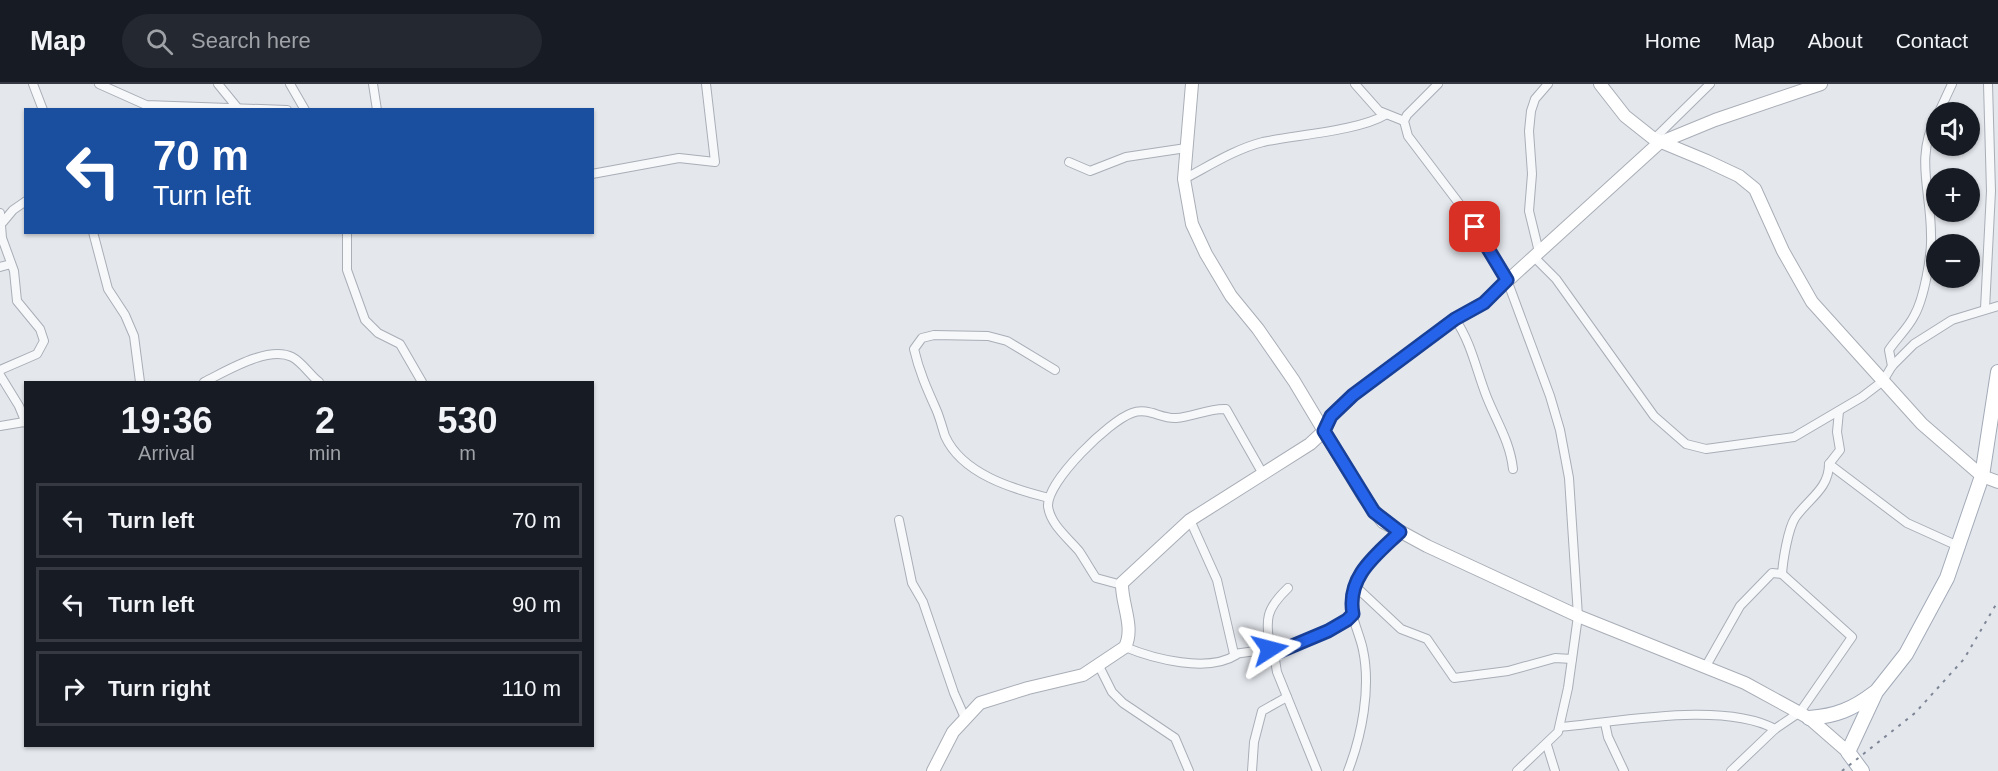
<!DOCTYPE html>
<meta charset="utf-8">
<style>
:root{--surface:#171b24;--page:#242831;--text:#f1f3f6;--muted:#9ea1a6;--line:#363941}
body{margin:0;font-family:Helvetica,sans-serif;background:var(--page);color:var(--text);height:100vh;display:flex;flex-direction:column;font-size:22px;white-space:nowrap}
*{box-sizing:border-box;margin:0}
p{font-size:20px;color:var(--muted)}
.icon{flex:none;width:33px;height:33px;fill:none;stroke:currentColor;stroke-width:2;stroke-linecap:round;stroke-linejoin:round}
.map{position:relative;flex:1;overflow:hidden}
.details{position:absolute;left:24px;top:297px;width:570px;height:366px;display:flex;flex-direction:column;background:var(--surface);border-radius:0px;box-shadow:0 2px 4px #0004}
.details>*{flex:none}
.hud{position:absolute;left:24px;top:24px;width:570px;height:126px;border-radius:0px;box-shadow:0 2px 4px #0004;background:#1a4fa0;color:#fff;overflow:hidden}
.tools{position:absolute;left:1926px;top:18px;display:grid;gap:12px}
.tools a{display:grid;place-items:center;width:54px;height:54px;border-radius:50%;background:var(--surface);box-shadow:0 2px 4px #0004;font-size:30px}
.pin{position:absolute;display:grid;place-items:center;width:51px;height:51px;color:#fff;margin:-26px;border-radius:12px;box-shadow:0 3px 9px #0006}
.me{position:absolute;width:66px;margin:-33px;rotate:81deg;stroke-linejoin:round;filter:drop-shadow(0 0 4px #0008)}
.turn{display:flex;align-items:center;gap:21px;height:126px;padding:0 30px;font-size:27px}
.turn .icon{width:78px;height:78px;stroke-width:2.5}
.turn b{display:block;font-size:42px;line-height:51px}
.eta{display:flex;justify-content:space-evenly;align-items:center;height:102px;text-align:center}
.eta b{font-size:36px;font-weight:800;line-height:42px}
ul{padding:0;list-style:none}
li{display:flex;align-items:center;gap:18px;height:75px;margin:0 12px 9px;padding:0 18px;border:3px solid var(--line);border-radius:0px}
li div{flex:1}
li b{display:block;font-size:22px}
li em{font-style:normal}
header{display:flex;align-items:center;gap:36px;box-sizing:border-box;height:84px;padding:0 30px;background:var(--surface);border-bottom:2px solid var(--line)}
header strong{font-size:28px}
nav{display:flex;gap:33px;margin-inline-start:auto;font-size:21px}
.search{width:420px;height:54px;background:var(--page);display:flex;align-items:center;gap:15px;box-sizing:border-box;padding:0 21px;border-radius:33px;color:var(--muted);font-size:22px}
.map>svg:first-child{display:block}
</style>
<header>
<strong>Map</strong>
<div class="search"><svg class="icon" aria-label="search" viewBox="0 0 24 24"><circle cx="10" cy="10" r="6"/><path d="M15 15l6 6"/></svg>Search here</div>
<nav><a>Home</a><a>Map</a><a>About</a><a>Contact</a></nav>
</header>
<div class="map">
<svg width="1998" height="687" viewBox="0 0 1998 687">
<rect width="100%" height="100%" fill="#e4e7ec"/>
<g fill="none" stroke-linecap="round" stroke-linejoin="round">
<!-- street casing -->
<g stroke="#a9aeb7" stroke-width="10">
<g id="street">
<path d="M 33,0 L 43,26"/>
<path d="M 99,0 L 146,21 L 287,26"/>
<path d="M 218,0 L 236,22"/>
<path d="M 290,0 L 305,26"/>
<path d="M 373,0 L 377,26"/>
<path d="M 1355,0 L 1379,27 L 1404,37"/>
<path d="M 1438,0 L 1407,31 L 1404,37 L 1408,52 L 1464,126 L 1507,196 L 1550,312 L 1560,346 L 1569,394 L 1578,532 L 1568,604 L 1558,648 L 1517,687"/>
<path d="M 1939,28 L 1952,0"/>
<path d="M 1654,55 L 1710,0"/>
<path d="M 1069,78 L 1090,87 L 1126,73 L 1186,64"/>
<path d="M 592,90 L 679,74 L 715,78 L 706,0"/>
<path d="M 1184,95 C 1209,82 1235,65 1263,58 C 1295,51 1358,47 1385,31"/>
<path d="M 0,129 L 2,154 L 14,187 L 17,217 L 40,245 L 44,257 L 37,270 L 0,286"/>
<path d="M 3,138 L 13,126 L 26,117"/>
<path d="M 93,148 L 108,205 L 125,231 L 134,252 L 140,298"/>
<path d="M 347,148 L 347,186 L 365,236 L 378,249 L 400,260 L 422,298"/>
<path d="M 1539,168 L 1529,127 L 1532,90 L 1529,47 L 1531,27 L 1535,15 L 1548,0"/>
<path d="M 1534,173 L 1556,195 L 1654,332 L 1686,360 L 1706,365 L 1794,353 L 1862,313 L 1883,297 L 1892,282 L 1914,260 L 1952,236 L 1998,222"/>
<path d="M 0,183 L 11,180"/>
<path d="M 1985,225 L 1991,107 L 1988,0"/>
<path d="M 1455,235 C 1471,258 1476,285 1486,311 C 1496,337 1510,357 1513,385"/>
<path d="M 1892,282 L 1889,266 C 1897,254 1908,244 1914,232 C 1924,215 1932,171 1931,151 C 1931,106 1915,75 1936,33"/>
<path d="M 0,291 L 19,322 L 26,339"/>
<path d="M 204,298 C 225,288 268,261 292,273 C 302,278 310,291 319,298"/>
<path d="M 1839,327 L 1837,348 L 1840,366 L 1829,380 L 1907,439 L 1958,462"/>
<path d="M 0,342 L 24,338"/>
<path d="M 1049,414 C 1013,405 962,390 945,352 C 942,343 940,334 936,325 C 927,305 919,287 914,265 L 922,254 L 934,251 L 988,252 L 1007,257 L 1055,286"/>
<path d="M 899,436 L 912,499 L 923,518 L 954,609 L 965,634"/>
<path d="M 1190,436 L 1217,496 L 1234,570 L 1270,565 L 1278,568"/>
<path d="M 1122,501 L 1096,494 C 1090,485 1085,476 1079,467 C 1068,454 1050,440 1048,422 C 1047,397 1109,337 1132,329 C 1148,323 1161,335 1176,334 C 1193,333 1209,324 1226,325 L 1263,390"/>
<path d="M 1354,501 L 1401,545 L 1427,555 L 1454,594 L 1508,587 L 1555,574 L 1572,575"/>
<path d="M 1125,563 C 1154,575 1208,589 1236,571"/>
<path d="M 1270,565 C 1266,534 1265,526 1288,504"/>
<path d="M 1099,582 L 1112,608 L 1123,619 L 1175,654 L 1189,687"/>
<path d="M 1706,582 L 1740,522 L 1772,489 L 1782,490 C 1783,476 1788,445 1795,434 C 1808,415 1829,405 1829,380"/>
<path d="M 1605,639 L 1608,653 L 1624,687"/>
<path d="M 1560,643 C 1619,638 1723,617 1775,645"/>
<path d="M 1547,661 L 1555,687"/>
<path d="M 1252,687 L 1254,658 L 1262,627 L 1287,613"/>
<path d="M 1317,687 L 1277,588 L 1275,576 L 1279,566 L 1328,547 L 1353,530"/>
<path d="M 1348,687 C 1362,651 1371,604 1363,566 C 1360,550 1348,528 1351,512 C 1357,484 1381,467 1400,448"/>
<path d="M 1731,687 L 1775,645 L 1800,628 L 1852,553 L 1782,490"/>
</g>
</g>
<!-- secondary casing -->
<g stroke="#a9aeb7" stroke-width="14">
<g id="secondary">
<path d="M 1192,0 L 1184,95 L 1192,140 L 1206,170 L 1231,212 L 1258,245 L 1294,297 L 1363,412 L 1383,438 L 1427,462 L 1578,532 L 1745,599 L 1809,634 L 1848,668"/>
<path d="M 1600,0 L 1625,32 L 1654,55 L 1707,77 L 1739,92 L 1755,105 L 1783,167 L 1812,218 L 1922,340 L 1982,392 L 1998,398"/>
<path d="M 933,687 L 953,648 L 980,619 L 1028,604 L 1083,591 L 1125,563 C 1135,543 1121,519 1122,499 L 1190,436 L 1310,360 L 1324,347 L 1331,332 L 1353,311 L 1455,235 L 1483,219 L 1659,59 L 1715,36 L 1821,0"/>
</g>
</g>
<!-- primary casing -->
<g stroke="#a3abb8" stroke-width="16">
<g id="primary">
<path d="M 1809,634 C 1836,632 1853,625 1874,609"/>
<path d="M 1862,687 L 1848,668 L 1876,608 L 1906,570 L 1947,494 L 1982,392 L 1998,288"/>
</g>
</g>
<!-- street -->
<use href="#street" stroke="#f7f8fa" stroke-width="8"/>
<!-- secondary -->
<use href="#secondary" stroke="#fff" stroke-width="12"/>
<!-- primary -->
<use href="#primary" stroke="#fff" stroke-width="14"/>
<!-- rail -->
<path stroke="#7d8696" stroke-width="2" stroke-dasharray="3 6" stroke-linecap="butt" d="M 1842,687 L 1915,629 L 1964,575 L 1998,517"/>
</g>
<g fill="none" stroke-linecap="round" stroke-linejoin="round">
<!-- route casing -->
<g stroke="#184099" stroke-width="15">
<path id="route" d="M 1270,565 L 1278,568 L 1328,547 L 1347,536 L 1353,530 C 1346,493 1376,471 1400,448 L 1374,428 L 1324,347 L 1331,332 L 1353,311 L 1455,235 L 1484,219 L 1507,196 L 1475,143"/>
</g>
<!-- route -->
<use href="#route" stroke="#2563eb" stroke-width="10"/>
</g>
</svg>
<div class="tools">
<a><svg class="icon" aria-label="sound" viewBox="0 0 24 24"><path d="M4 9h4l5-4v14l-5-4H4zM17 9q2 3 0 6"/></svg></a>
<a>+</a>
<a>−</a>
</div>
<div class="pin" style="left:1475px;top:143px;background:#d93025"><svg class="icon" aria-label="arrive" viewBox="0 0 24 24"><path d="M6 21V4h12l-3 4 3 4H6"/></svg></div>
<svg class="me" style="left:1270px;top:565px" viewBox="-20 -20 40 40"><path d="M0-17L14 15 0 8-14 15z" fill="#2563eb" stroke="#fff" stroke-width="4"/></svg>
<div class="hud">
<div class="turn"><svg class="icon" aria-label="left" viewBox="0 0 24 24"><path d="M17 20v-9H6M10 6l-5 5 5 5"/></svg><div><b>70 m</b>Turn left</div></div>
</div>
<section class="details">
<div class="eta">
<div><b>19:36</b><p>Arrival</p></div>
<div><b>2</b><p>min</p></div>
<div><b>530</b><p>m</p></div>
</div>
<ul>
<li><svg class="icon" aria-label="left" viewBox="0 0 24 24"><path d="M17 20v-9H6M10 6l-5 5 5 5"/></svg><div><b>Turn left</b></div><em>70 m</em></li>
<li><svg class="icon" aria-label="left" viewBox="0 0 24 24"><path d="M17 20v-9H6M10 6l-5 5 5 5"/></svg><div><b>Turn left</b></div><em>90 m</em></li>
<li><svg class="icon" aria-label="right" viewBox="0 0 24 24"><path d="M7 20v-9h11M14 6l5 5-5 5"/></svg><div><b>Turn right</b></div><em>110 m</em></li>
</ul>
</section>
</div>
